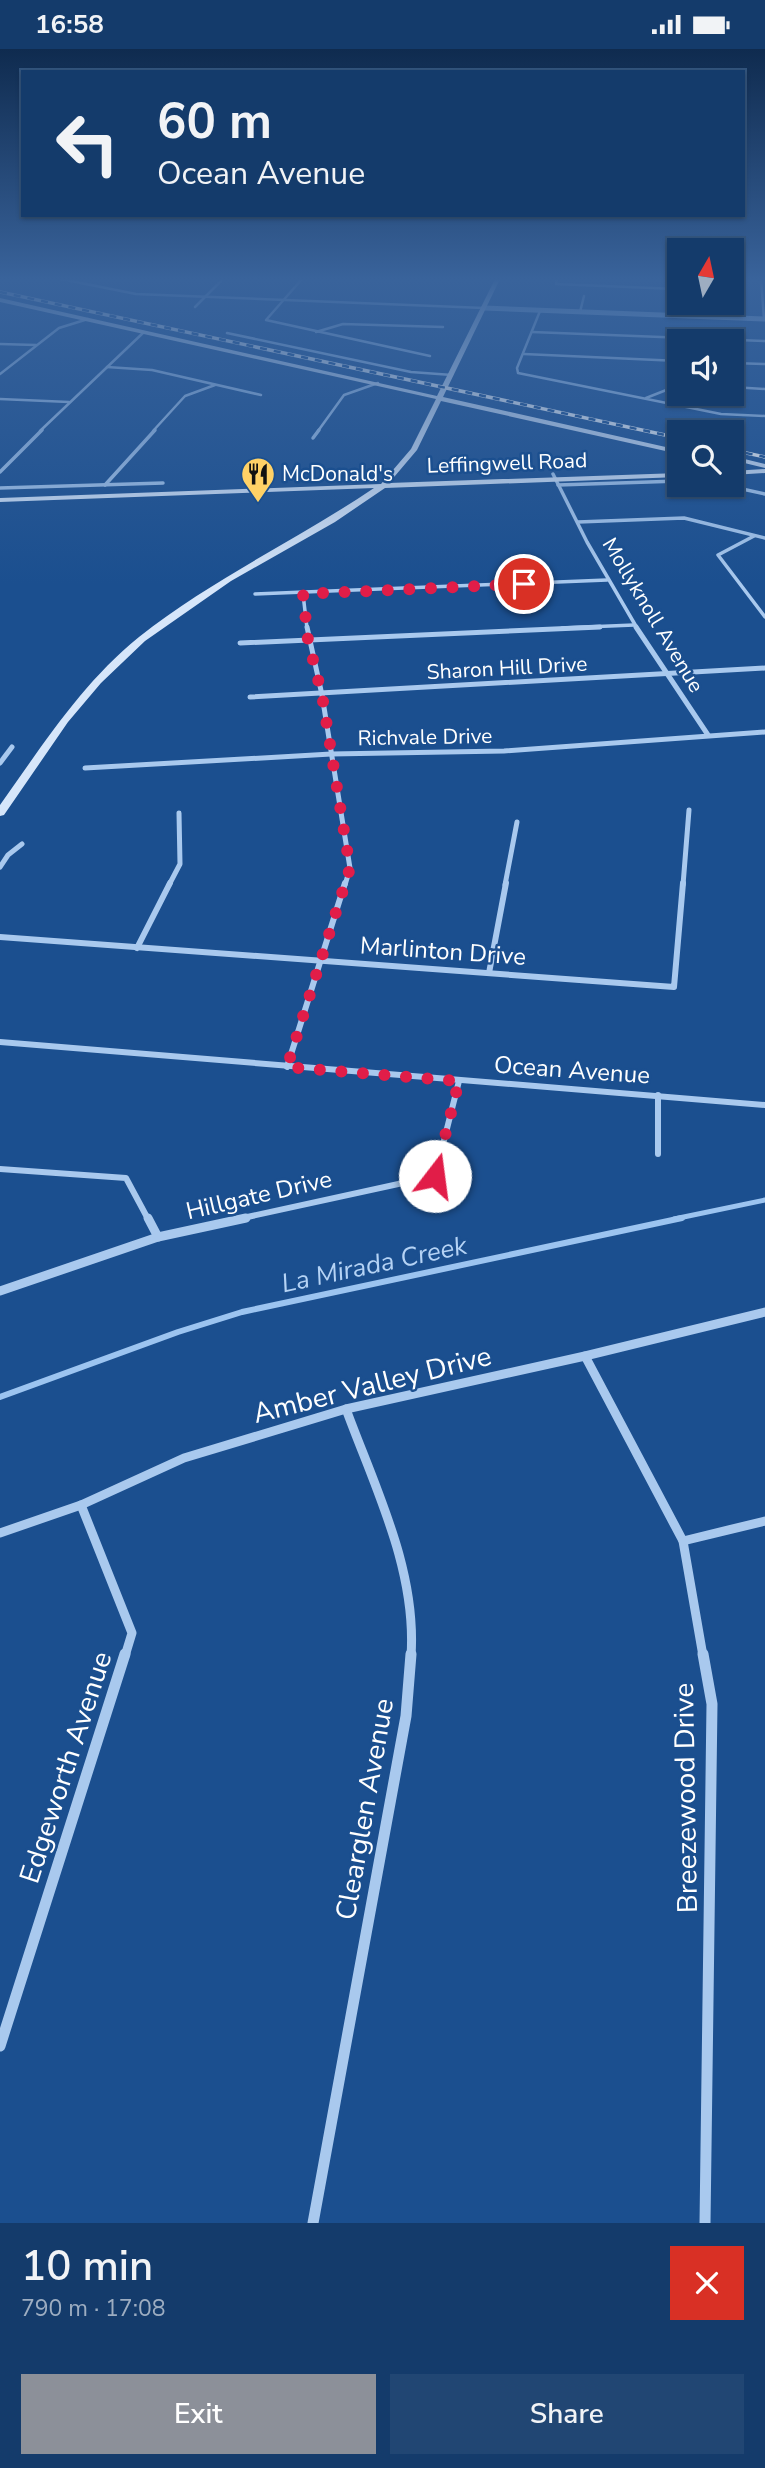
<!DOCTYPE html>
<meta charset="utf-8">
<style>
:root{--surface:#143b6b;--page:#214673;--text:#f1f3f6;--muted:#9dadc1;--line:#33557e;--accent:#8c9099}
body{margin:0;font-family:"Nunito Sans",sans-serif;background:var(--page);color:var(--text);height:100vh;display:flex;flex-direction:column;font-size:26px;white-space:nowrap}
*{box-sizing:border-box;margin:0}
p{font-size:23px;color:var(--muted)}
.icon{flex:none;width:38px;height:38px;fill:none;stroke:currentColor;stroke-width:2;stroke-linecap:round;stroke-linejoin:round}
.map{position:relative;height:2174px;overflow:hidden}
.sheet{display:flex;flex-direction:column;background:var(--surface);flex:1}
.sheet>*{flex:none}
.hud{position:absolute;left:21px;top:21px;width:724px;height:147px;border-radius:0px;box-shadow:0 2px 5px #0004,0 0 0 2px var(--line);background:#143b6b;color:var(--text);overflow:hidden}
.needle{width:46px;rotate:9deg}
.buttons{position:absolute;left:667px;top:189px;display:grid;gap:14px}
.buttons a{display:grid;place-items:center;width:77px;height:77px;border-radius:0px;background:var(--surface);box-shadow:0 2px 5px #0004,0 0 0 2px var(--line);font-size:35px}
.pin{position:absolute;display:grid;place-items:center;width:60px;height:60px;color:#fff;margin:-30px;border:4px solid #fff;border-radius:50%;box-shadow:0 2px 7px #0007}
.me{position:absolute;width:77px;margin:-38px;rotate:15deg;stroke-linejoin:round;filter:drop-shadow(0 0 5px #0008)}
.turn{display:flex;align-items:center;gap:24px;height:147px;padding:0 21px;font-size:32px}
.turn .icon{width:91px;height:91px;stroke-width:2.5}
.turn b{display:block;font-size:49px;line-height:60px}
.round{display:grid;place-items:center;flex:none;width:74px;height:74px;border-radius:0px;background:var(--page)}
.headline{display:flex;align-items:center;justify-content:space-between;height:119px;padding:0 21px}
h1{font-size:42px;font-weight:600;line-height:52px}
.primary-button{display:flex;gap:14px;margin-top:auto;padding:14px 21px}
.primary-button a{flex:1;height:80px;border-radius:0px;background:var(--accent);color:#fff;font-size:28px;font-weight:600;line-height:80px;text-align:center}
.primary-button a+a{background:var(--page);color:var(--text)}
.status{display:flex;justify-content:space-between;align-items:center;height:49px;padding:0 35px;background:var(--surface);direction:ltr}
.status svg{height:19px;fill:currentColor}
.map>svg:first-child{display:block}
</style>
<div class="status"><b>16:58</b><svg viewBox="0 0 49 12"><path d="M0 12V9h3v3zM5 12V6h3v6zM10 12V3h3v9zM15 12V0h3v12zM26 1h20v11H26zM47 4h2v5h-2z"/></svg></div>
<div class="map">
<svg width="765" height="2174" viewBox="0 0 765 2174">
<rect width="100%" height="100%" fill="#1b4f8f"/>
<g fill="none" stroke-linecap="round" stroke-linejoin="round">
<!-- stream-far1 -->
<path stroke="#9cc4f0" stroke-width="5" d="M 674,1170 L 765,1151"/>
<!-- stream -->
<path stroke="#9cc4f0" stroke-width="6" d="M 0,1348 L 178,1283 L 242,1263 L 682,1169"/>
<!-- minor-far5 -->
<g stroke="#a9c9ee" stroke-width="2.5">
<path d="M 61,230 L 136,245 L 484,259"/>
<path d="M 302,230 L 266,271 L 430,307"/>
<path d="M 557,230 L 556,235 L 677,240"/>
<path d="M 761,230 L 764,270"/>
<path d="M 195,258 L 223,230"/>
<path d="M 540,262 L 517,319 L 518,324 L 721,365 L 765,367"/>
<path d="M 580,263 L 584,247"/>
<path d="M 676,267 L 678,230"/>
<path d="M 316,283 L 343,275 L 443,278"/>
<path d="M 532,283 L 765,292"/>
<path d="M 227,284 L 411,323 L 452,326"/>
<path d="M 0,295 L 36,296"/>
<path d="M 524,305 L 679,312"/>
<path d="M 732,314 L 765,315"/>
<path d="M 107,318 L 152,321 L 261,346"/>
<path d="M 0,325 L 59,279 L 88,270"/>
<path d="M 732,338 L 765,340"/>
<path d="M 646,349 L 679,336"/>
<path d="M 0,350 L 69,353"/>
<path d="M 40,382 L 144,283"/>
<path d="M 153,382 L 185,347 L 215,336"/>
<path d="M 318,382 L 344,346 L 378,334"/>
</g>
<!-- minor-far4 -->
<g stroke="#a9c9ee" stroke-width="3.5">
<path d="M 313,389 L 319,381"/>
<path d="M 0,423 L 42,381"/>
<path d="M 553,425 L 587,493 L 637,579"/>
<path d="M 105,436 L 155,381"/>
<path d="M 558,436 L 679,432"/>
<path d="M 724,436 L 765,445"/>
<path d="M 0,439 L 163,434"/>
<path d="M 578,473 L 684,469 L 765,489"/>
<path d="M 754,487 L 718,506 L 765,568"/>
<path d="M 255,545 L 607,531"/>
<path d="M 303,545 L 307,579"/>
<path d="M 562,579 L 634,576"/>
</g>
<!-- minor-far3 -->
<g stroke="#a9c9ee" stroke-width="5">
<path d="M 307,578 L 322,646 L 350,819 L 345,836"/>
<path d="M 636,578 L 708,686"/>
<path d="M 240,594 L 600,578"/>
<path d="M 250,648 L 765,619"/>
<path d="M 0,714 L 12,698"/>
<path d="M 85,719 L 331,705 L 504,702 L 765,683"/>
<path d="M 0,818 L 8,806 L 22,795"/>
<path d="M 169,836 L 180,815 L 179,764"/>
<path d="M 505,836 L 517,773"/>
<path d="M 683,836 L 689,761"/>
</g>
<!-- minor-far2 -->
<g stroke="#a9c9ee" stroke-width="6">
<path d="M 0,888 L 674,938 L 683,834"/>
<path d="M 137,899 L 170,834"/>
<path d="M 489,924 L 506,834"/>
<path d="M 0,993 L 765,1056"/>
<path d="M 287,1018 L 345,834"/>
<path d="M 658,1046 L 658,1105"/>
<path d="M 0,1120 L 126,1129 L 148,1170"/>
<path d="M 238,1170 L 435,1127 L 459,1032"/>
</g>
<!-- minor-far1 -->
<g stroke="#a9c9ee" stroke-width="9">
<path d="M 148,1169 L 158,1188"/>
<path d="M 0,1242 L 158,1188 L 246,1169"/>
<path d="M 585,1307 L 683,1492 L 703,1607"/>
<path d="M 346,1360 C 375,1439 417,1521 411,1607"/>
<path d="M 81,1456 L 132,1584 L 125,1607"/>
<path d="M 0,1484 L 81,1456 L 184,1409 L 346,1360 L 585,1307 L 765,1263"/>
<path d="M 683,1492 L 765,1472"/>
</g>
<!-- minor -->
<g stroke="#a9c9ee" stroke-width="11">
<path d="M 703,1605 L 712,1655 L 705,2174"/>
<path d="M 0,1997 L 125,1605"/>
<path d="M 313,2174 L 406,1667 L 411,1605"/>
</g>
<!-- tertiary -->
<path stroke="#a9c9ee" stroke-width="5" d="M 484,259 L 765,270"/>
<!-- secondary -->
<g fill="#d6e6fa" fill-rule="evenodd">
<path d="M 495,230 L 500,230 L 443,348 L 679,401 L 679,405 L 441,352 L 417,401 L 389,434 L 679,424 L 679,428 L 385,439 L 335,473 L 231,532 L 145,592 L 101,634 L 68,673 L 4,766 L 0,767 L 0,756 C 42,697 82,634 139,588 C 212,530 297,491 374,439 L 0,453 L 0,449 L 381,435 L 411,400 L 436,350 L 0,253 L 0,249 L 437,347 Z"/>
<path d="M 732,407 L 765,415 L 765,419 L 732,411 Z"/>
<path d="M 765,420 L 765,424 L 732,426 L 732,422 Z"/>
</g>
<!-- rail casing -->
<g stroke="#fff" stroke-width="3.5">
<g id="rail">
<path d="M 0,243 L 679,389"/>
<path d="M 732,401 L 765,408"/>
</g>
</g>
<!-- rail -->
<use href="#rail" stroke="#1b4f8f" stroke-width="2.5" stroke-dasharray="7" stroke-linecap="butt"/>
</g>
<!-- sky -->
<linearGradient id="sky" x2="0" y2="1"><stop stop-color="#0f2b4f"/><stop offset="0.43" stop-color="#39639b"/><stop offset="1" stop-color="#39639b" stop-opacity="0"/></linearGradient>
<rect width="765" height="535" fill="url(#sky)"/>
<g fill="none" stroke-linecap="round" stroke-linejoin="round">
<!-- route -->
<path stroke="#e11d48" stroke-width="12" stroke-dasharray="0 21.6" d="M 435,1127 L 459,1032 L 287,1018 L 350,819 L 322,646 L 308,591 L 303,545 L 524,535"/>
</g>
<!-- icons -->
<defs>
<g id="restaurant-pin" transform="scale(1.75)"><path d="M0 17L-7.5 6A9.5 9.5 0 1 1 7.5 6Z" fill="#ffd166" stroke="#1b4f8f"/><path d="M-5-6h1v4h1v-4h1v4h1v-4h1v5L-1.5 .5V6h-2V.5L-5-1ZM5-6V6H3V1.5H1.5Q1.5-4 5-6Z" fill="#111"/></g>
</defs>
<g fill-rule="evenodd">
<use href="#restaurant-pin" x="258" y="425"/>
</g>
<g text-anchor="middle" stroke-width="5" stroke-linejoin="round" paint-order="stroke">
<!-- far-street labels -->
<g font-size="21" fill="#fff" stroke="#1b4f8f">
<text transform="translate(507 414) rotate(-2)" y="7">Leffingwell Road</text>
<text transform="translate(653 566) rotate(59)" y="7">Mollyknoll Avenue</text>
<text transform="translate(507 619) rotate(-3)" y="7">Sharon Hill Drive</text>
<text transform="translate(425 688) rotate(-1)" y="7">Richvale Drive</text>
</g>
<!-- far-poi labels -->
<g font-size="21" fill="#fff" stroke="#1b4f8f" text-anchor="start">
<text x="282" y="432">McDonald's</text>
</g>
<!-- street labels -->
<g font-size="24" fill="#fff" stroke="#1b4f8f">
<text transform="translate(443 902) rotate(4)" y="8">Marlinton Drive</text>
<text transform="translate(572 1021) rotate(4)" y="8">Ocean Avenue</text>
<text transform="translate(259 1146) rotate(-13)" y="8">Hillgate Drive</text>
</g>
<!-- water labels -->
<g font-size="26" font-style="italic" fill="#b5d3f5" stroke="#1b4f8f">
<text transform="translate(374 1215) rotate(-12)" y="9">La Mirada Creek</text>
</g>
<!-- near-street labels -->
<g font-size="28" fill="#fff" stroke="#1b4f8f">
<text transform="translate(372 1335) rotate(-14)" y="10">Amber Valley Drive</text>
<text transform="translate(65 1718) rotate(-72)" y="10">Edgeworth Avenue</text>
<text transform="translate(685 1749) rotate(-91)" y="10">Breezewood Drive</text>
<text transform="translate(364 1760) rotate(-80)" y="10">Clearglen Avenue</text>
</g>
</g>
</svg>
<div class="buttons">
<a><svg class="needle" viewBox="-14 -14 28 28"><path d="M0-13l5 13h-10z" fill="#e53935"/><path d="M0 13l5-13h-10z" fill="#9dadc1"/></svg></a>
<a><svg class="icon" aria-label="sound" viewBox="0 0 24 24"><path d="M4 9h4l5-4v14l-5-4H4zM17 9q2 3 0 6"/></svg></a>
<a><svg class="icon" aria-label="search" viewBox="0 0 24 24"><circle cx="10" cy="10" r="6"/><path d="M15 15l6 6"/></svg></a>
</div>
<div class="pin" style="left:524px;top:535px;background:#d93025"><svg class="icon" aria-label="arrive" viewBox="0 0 24 24"><path d="M6 21V4h12l-3 4 3 4H6"/></svg></div>
<svg class="me" style="left:435px;top:1127px" viewBox="-20 -20 40 40"><circle r="19" fill="#fff"/><path d="M0-13L10 11 0 6-10 11z" fill="#e11d48"/></svg>
<div class="hud">
<div class="turn"><svg class="icon" aria-label="left" viewBox="0 0 24 24"><path d="M17 20v-9H6M10 6l-5 5 5 5"/></svg><div><b>60 m</b>Ocean Avenue</div></div>
</div>
</div>
<section class="sheet">
<div class="headline"><div><h1>10 min</h1><p>790 m · 17:08</p></div><a class="round" style="background:#d93025;color:#fff"><svg class="icon" aria-label="close" viewBox="0 0 24 24"><path d="M6 6l12 12M18 6L6 18"/></svg></a></div>
<div class="primary-button"><a>Exit</a><a>Share</a></div>
</section>
